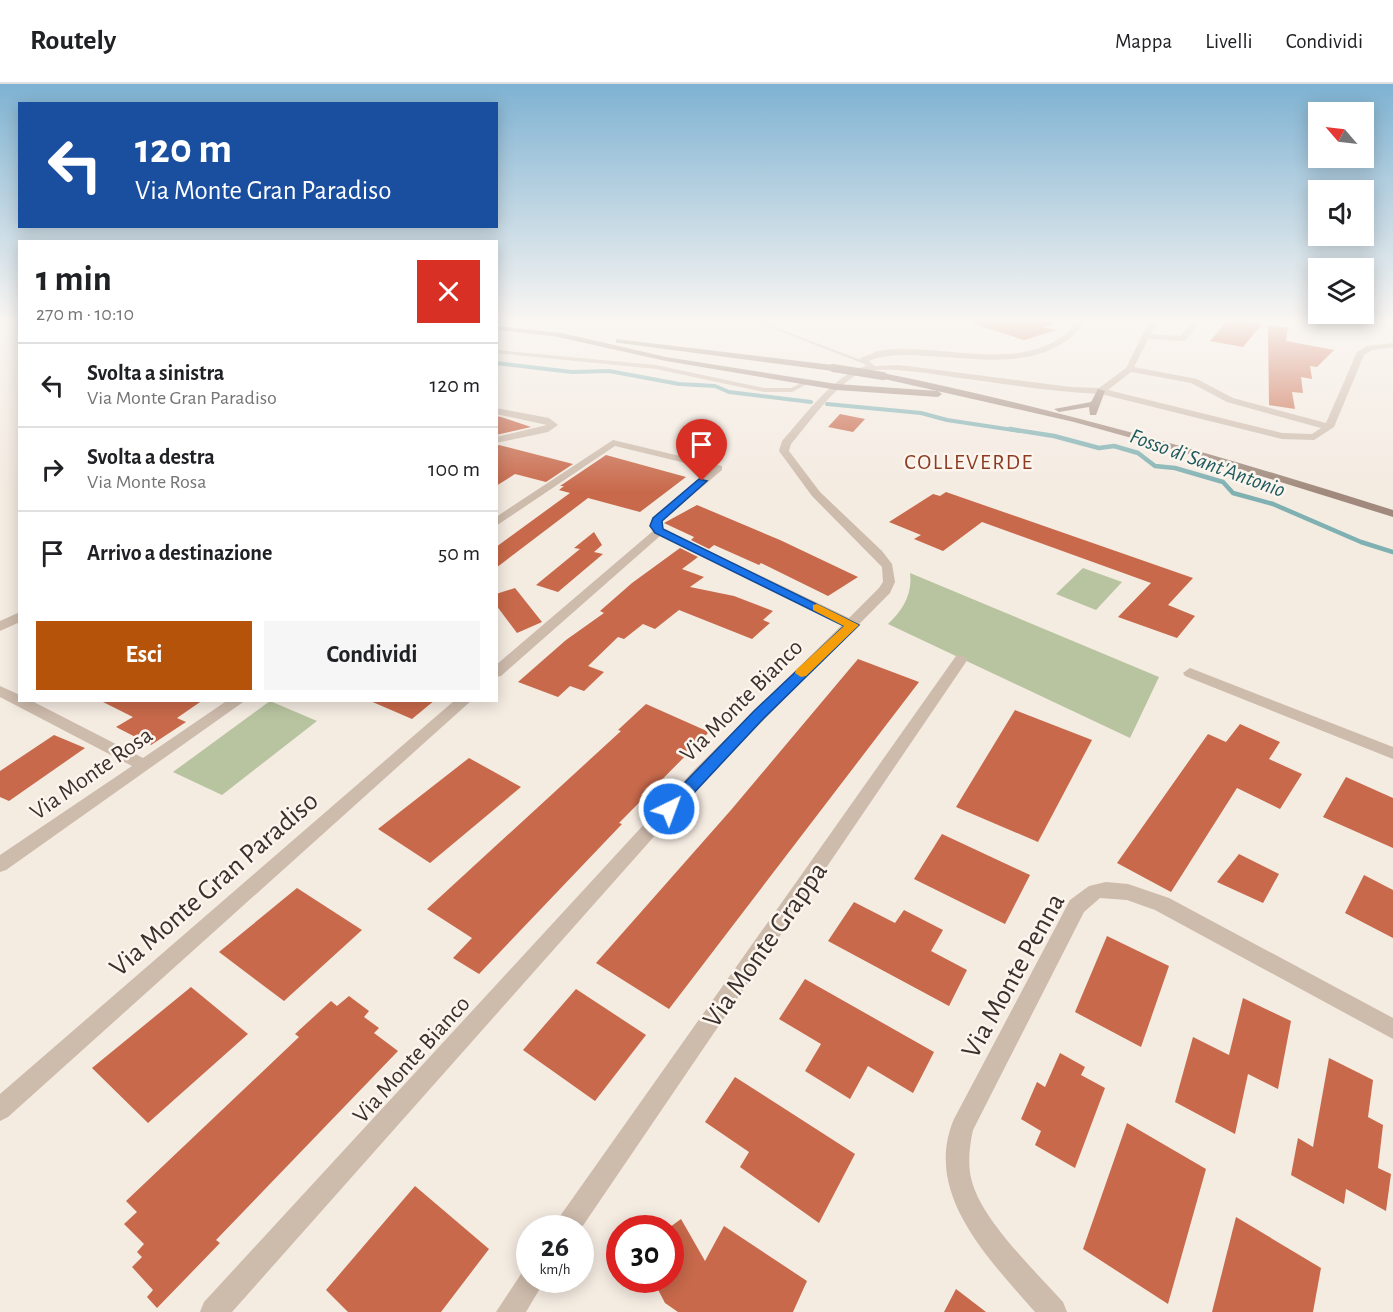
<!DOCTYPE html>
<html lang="it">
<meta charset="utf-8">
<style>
:root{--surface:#fff;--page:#f6f6f6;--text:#202124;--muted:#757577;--line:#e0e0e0;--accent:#b45309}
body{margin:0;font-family:"Alegreya Sans",sans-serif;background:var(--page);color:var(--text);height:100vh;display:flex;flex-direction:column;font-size:22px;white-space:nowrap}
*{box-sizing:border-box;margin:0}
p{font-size:20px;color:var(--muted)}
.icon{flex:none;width:33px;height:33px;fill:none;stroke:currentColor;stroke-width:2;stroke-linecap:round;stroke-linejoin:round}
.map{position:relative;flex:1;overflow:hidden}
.details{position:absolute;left:18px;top:156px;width:480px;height:462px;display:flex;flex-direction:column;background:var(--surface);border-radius:0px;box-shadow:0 3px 15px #0003}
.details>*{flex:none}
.top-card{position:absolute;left:18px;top:18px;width:480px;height:126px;border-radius:0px;box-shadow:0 3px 15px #0003;background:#1a4fa0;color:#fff;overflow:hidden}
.needle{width:39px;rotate:298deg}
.buttons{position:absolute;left:1308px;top:18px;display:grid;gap:12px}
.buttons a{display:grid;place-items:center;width:66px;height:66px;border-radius:0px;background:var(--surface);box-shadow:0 3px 15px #0003;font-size:30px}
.speed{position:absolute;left:516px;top:1131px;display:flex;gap:12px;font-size:30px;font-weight:700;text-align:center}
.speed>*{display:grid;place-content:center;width:78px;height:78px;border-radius:50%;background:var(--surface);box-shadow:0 3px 15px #0003;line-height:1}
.speed small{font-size:15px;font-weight:400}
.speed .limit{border:9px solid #d22;background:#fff;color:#111}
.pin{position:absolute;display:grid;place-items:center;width:51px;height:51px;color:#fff;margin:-62px -26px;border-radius:50% 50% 50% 0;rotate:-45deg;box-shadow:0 0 6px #0007}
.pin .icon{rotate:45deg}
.me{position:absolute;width:66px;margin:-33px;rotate:42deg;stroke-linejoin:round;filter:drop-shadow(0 0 4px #0008)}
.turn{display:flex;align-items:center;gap:21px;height:126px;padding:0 18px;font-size:27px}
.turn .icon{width:78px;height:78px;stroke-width:2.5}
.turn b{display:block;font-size:42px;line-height:51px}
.round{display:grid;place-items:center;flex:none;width:63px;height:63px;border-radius:0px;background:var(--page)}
.overview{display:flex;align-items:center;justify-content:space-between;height:102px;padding:0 18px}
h1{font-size:36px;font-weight:600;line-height:45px}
.primary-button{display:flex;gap:12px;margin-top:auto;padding:12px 18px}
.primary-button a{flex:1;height:69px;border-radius:0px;background:var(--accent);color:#fff;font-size:24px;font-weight:600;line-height:69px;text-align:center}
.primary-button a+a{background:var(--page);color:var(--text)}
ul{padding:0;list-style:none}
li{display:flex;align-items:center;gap:18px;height:84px;padding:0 18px;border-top:2px solid var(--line)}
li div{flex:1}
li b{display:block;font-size:22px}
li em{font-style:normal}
header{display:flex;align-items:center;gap:36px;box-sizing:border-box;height:84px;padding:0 30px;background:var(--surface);border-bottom:2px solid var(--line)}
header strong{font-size:28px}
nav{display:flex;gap:33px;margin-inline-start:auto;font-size:21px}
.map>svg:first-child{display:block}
</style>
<header>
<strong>Routely</strong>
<nav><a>Mappa</a><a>Livelli</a><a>Condividi</a></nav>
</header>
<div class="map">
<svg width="1393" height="1228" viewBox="0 0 1393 1228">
<rect width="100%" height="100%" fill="#f4ebe1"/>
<!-- green -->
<g fill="#b8c4a0">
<path d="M 1083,484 L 1122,498 L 1096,526 L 1056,510 Z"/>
<path d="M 910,489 L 1159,593 L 1130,654 L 888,540 C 902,527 913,510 910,489 Z"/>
<path d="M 270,617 L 317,637 L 222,711 L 173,688 Z"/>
</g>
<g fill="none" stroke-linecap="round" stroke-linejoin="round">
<!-- stream-far1 -->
<g stroke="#7fb0b2" stroke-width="4">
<path d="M 496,279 L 572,288 L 609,287 L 679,300 L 715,302 L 729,308 L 811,318"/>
<path d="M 827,320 L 921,329 L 947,336 L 1020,347"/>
</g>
<!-- stream -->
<path stroke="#7fb0b2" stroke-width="4.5" d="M 1010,345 L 1054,352 L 1099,364 L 1114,362 L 1138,369 L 1155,382 L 1175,384 L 1223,398 L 1233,409 L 1273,420 L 1361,458 L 1393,468"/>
</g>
<!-- building -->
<g fill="#c8694b">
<path d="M 972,236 L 1059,236 L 1059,237 L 1044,243 L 1056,246 L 1024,256 L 971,239 Z"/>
<path d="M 1228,236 L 1241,236 L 1262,240 L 1243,263 L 1210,257 Z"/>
<path d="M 1268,241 L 1288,244 L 1286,257 L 1334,266 L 1317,283 L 1310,282 L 1312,295 L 1301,293 L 1303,309 L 1292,308 L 1295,325 L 1269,321 Z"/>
<path d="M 840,330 L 865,335 L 853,348 L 828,343 Z"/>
<path d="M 496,332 L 501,333 L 531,343 L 496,351 Z"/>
<path d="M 496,361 L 499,361 L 573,380 L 546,398 L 515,390 L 496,402 Z"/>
<path d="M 606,371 L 686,393 L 640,428 L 588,414 L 496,484 L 496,463 L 570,409 L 559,406 L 564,402 L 560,402 Z"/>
<path d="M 946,408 L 1193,494 L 1168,521 L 1195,532 L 1177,554 L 1118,533 L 1151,499 L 982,438 L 943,467 L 914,455 L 921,451 L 889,438 L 933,410 L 940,412 Z"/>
<path d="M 697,421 L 780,456 L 858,493 L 828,512 L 761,479 L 759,481 L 714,461 L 709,465 L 691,456 L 694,453 L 664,439 Z"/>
<path d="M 594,448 L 602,461 L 594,468 L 603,470 L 558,508 L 536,501 L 580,465 L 574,464 Z"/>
<path d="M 680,464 L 698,473 L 682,485 L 704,493 L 690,503 L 734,512 L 773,527 L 763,536 L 770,539 L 752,555 L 679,526 L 655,545 L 643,540 L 624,555 L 618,553 L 588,582 L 604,588 L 584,607 L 570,602 L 558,613 L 518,598 L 566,556 L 604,529 L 600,527 L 632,499 Z"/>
<path d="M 515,504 L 542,538 L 517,549 L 496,521 L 496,510 Z"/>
<path d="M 858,575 L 919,598 L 669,925 L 596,879 L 731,726 Z"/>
<path d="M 99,616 L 203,616 L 177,634 L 186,638 L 151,661 L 116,643 L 133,633 Z"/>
<path d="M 368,616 L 435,616 L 412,635 Z"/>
<path d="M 646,620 L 709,648 L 619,739 L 622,740 L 479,890 L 453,874 L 472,854 L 427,825 L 621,647 L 618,646 Z"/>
<path d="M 1015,626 L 1092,656 L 1038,758 L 956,723 Z"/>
<path d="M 1240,640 L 1280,658 L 1269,675 L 1302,690 L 1280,725 L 1237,704 L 1171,808 L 1117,779 L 1208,650 L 1226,658 Z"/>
<path d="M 54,651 L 85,664 L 9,717 L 0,713 L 0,687 Z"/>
<path d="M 469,674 L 521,703 L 430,779 L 378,745 Z"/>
<path d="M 1346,693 L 1393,714 L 1393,764 L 1323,733 Z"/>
<path d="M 942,750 L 1030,791 L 1005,840 L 914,795 Z"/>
<path d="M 1239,770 L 1279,790 L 1263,819 L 1217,798 Z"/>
<path d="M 1364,791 L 1393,806 L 1393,854 L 1345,829 Z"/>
<path d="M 297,804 L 362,846 L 284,917 L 219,868 Z"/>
<path d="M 854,818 L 895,839 L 904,826 L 943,846 L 931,867 L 967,886 L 949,922 L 828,857 Z"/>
<path d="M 1107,852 L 1169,882 L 1141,963 L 1075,928 Z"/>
<path d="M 805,895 L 934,968 L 913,1009 L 868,982 L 850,1015 L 805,987 L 821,960 L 779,935 Z"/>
<path d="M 191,903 L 248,950 L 148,1039 L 92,984 Z"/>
<path d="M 576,905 L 646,951 L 595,1017 L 523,966 Z"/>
<path d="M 349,912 L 369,927 L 364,933 L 379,944 L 374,949 L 398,967 L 216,1156 L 220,1159 L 157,1224 L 147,1213 L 153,1206 L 132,1183 L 142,1173 L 137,1168 L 144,1160 L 124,1140 L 137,1128 L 126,1117 L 299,953 L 295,950 L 331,917 L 337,922 Z"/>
<path d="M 1243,914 L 1291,937 L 1278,1005 L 1248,990 L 1235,1050 L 1175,1018 L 1193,953 L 1229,971 Z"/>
<path d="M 1060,969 L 1085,983 L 1081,991 L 1105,1004 L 1075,1084 L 1035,1061 L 1041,1047 L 1021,1035 L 1037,998 L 1045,1003 Z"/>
<path d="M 1329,974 L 1373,996 L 1368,1033 L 1383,1041 L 1378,1084 L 1391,1090 L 1386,1127 L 1346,1105 L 1344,1120 L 1291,1091 L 1298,1054 L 1313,1063 Z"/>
<path d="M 735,993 L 855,1070 L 819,1139 L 740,1083 L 749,1068 L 705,1038 Z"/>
<path d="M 1127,1039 L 1206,1085 L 1168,1220 L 1083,1165 Z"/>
<path d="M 415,1102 L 489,1165 L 441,1228 L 348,1228 L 326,1206 Z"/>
<path d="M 1236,1133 L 1321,1184 L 1313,1228 L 1212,1228 Z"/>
<path d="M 681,1135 L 705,1177 L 724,1142 L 807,1197 L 793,1228 L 678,1228 L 665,1219 L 653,1196 L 670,1196 L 670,1143 Z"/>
<path d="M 956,1205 L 986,1228 L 944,1228 Z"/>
</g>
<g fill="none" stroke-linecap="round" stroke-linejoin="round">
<!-- service -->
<g fill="#cdbbac" fill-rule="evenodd">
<path d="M 750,236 L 756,236 L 866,278 L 862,279 Z"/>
<path d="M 496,266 L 656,281 L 764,304 L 791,304 L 806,297 L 811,298 L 792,308 L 764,308 L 656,285 L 496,269 Z"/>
</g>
<!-- minor -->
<g fill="#cdbbac" fill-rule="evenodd">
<path d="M 950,236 L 961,236 L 953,239 Z"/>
<path d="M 1079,236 L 1087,236 C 1049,288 985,275 929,272 C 908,271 888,269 869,277 L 875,282 L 899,281 L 1071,303 L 1099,304 L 1126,284 L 1150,236 L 1158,236 L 1151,250 L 1180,252 L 1195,236 L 1203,236 L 1185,257 L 1148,255 L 1134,283 L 1197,295 L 1233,314 L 1326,339 L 1357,268 L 1367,262 L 1393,259 L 1393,263 L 1372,266 L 1364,271 L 1334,343 L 1314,356 L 1282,355 L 1101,310 C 1056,308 1012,301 968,295 C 943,292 880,279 858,290 C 834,303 809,339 791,360 L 789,367 L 820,408 L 882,467 L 892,480 L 895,498 L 890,509 L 706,694 L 232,1228 L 200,1228 L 204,1218 L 694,686 L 842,541 L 660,452 L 501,592 L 496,593 L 496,581 L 653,447 L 649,442 L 653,434 L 710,385 L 615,362 L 496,442 L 496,433 L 613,356 L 722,382 L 722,386 L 662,437 L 661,442 L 663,445 L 849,534 L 879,504 L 883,498 L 882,483 L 812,412 L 779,367 L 782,357 C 804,333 834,290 866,282 L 860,276 L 861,274 L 878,267 C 943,256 1031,297 1079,236 ZM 1131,288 L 1191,299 L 1227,318 L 1321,344 L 1312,350 L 1282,349 L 1108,306 Z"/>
<path d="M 496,324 L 549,334 L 558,341 L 548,348 L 496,359 L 496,353 L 547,341 L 496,330 Z"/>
<path d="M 20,528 L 20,538 L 0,547 L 0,537 Z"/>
<path d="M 961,571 L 968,575 L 580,1146 L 580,1144 L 554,1144 L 558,1135 L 956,572 Z"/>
<path d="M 1190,584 L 1393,663 L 1393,675 L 1185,592 L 1183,589 Z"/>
<path d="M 0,602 L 20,611 L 20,616 L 30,616 L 143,674 L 228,616 L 246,616 L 6,786 L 0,788 L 0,771 L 132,682 L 0,613 Z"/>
<path d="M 455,616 L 472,616 L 8,1033 L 0,1037 L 0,1010 Z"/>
<path d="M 1106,798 L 1128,800 L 1169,814 L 1393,934 L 1393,955 L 1155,826 L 1127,816 L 1100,814 L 1084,828 L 973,1046 C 969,1064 967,1084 973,1101 C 985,1139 1036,1188 1063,1218 L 1067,1228 L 1035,1228 C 990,1176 922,1110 954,1035 L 1070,816 L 1089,802 Z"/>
<path d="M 530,1184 L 530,1196 L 545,1196 L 526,1228 L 496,1228 L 523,1187 Z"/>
</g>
<!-- secondary -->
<g fill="#a18a7d" fill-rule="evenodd">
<path d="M 496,242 L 562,249 L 666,273 L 837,300 L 938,307 L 942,310 L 938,313 L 837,306 L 666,277 L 553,252 L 496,246 Z"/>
<path d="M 616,255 L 833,281 L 837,284 L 833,287 L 619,259 L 616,259 Z"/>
<path d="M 883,289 C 1056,324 1225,373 1393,426 L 1393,433 L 1200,373 L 1074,338 L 880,294 L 880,290 Z"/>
<path d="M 1098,305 L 1105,307 L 1096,331 L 1090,331 L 1089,323 L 1059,328 L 1054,325 L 1091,318 Z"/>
</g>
<!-- secondary-bridge -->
<path stroke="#a18a7d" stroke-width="8" d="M 833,284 L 883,292"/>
</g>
<!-- sky -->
<linearGradient id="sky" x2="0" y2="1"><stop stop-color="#7eb2d2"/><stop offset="0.58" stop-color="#faf6f2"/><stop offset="1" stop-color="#faf6f2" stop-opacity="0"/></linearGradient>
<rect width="1393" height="408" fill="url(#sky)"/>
<!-- route -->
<path fill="#1a73e8" stroke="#114b97" stroke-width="1.5" d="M 699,395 L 707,397 L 662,437 L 663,445 L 859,541 L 764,634 L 675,729 L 669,731 L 661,725 L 663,721 L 754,627 L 844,542 L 655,449 L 650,442 L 653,434 Z"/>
<!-- slow -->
<path fill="#f59e0b" d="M 817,520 L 859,541 L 806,592 L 801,593 L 795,589 L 796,586 L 844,542 L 813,526 L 813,521 Z"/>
<g text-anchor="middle" stroke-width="5" stroke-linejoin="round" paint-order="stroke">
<!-- far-quarter labels -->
<g font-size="22" letter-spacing="1.5" fill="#8c3b22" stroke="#fbf5ee">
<text x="969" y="385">COLLEVERDE</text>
</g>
<!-- far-water labels -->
<g font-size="22" font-style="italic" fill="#1f5a5e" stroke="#fbf5ee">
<text transform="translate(1208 378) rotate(20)" y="8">Fosso di Sant'Antonio</text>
</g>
<!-- street labels -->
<g font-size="24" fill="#3b302b" stroke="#fbf5ee">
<text transform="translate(741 616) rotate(-45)" y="8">Via Monte Bianco</text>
<text transform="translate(91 689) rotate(-35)" y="8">Via Monte Rosa</text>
<text transform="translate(411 975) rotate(-48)" y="8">Via Monte Bianco</text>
</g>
<!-- near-street labels -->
<g font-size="28" fill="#3b302b" stroke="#fbf5ee">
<text transform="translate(213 799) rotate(-41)" y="10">Via Monte Gran Paradiso</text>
<text transform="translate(764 860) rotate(-55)" y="10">Via Monte Grappa</text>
<text transform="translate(1012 891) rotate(-61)" y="10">Via Monte Penna</text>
</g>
</g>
</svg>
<div class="buttons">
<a><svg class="needle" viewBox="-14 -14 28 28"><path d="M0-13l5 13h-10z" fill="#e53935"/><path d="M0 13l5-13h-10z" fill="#757577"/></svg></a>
<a><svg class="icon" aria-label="sound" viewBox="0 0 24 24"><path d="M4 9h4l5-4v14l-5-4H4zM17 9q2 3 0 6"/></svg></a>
<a><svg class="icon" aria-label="layers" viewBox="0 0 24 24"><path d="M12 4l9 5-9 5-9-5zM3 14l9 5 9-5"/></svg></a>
</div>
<div class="speed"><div>26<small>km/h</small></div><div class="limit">30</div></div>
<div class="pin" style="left:702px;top:397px;background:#d93025"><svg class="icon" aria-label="arrive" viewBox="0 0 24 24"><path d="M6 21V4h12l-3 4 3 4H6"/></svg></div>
<svg class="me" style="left:669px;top:725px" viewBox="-20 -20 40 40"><circle r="17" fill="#1a73e8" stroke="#fff" stroke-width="3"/><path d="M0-11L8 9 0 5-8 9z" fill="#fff"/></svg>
<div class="top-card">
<div class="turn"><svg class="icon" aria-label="left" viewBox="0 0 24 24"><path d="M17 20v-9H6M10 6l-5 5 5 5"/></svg><div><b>120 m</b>Via Monte Gran Paradiso</div></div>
</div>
<section class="details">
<div class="overview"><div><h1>1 min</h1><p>270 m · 10:10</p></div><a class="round" style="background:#d93025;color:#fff"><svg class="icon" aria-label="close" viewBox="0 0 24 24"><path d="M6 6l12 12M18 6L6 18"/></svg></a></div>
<ul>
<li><svg class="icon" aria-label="left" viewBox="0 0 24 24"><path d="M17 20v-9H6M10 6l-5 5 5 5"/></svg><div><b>Svolta a sinistra</b><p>Via Monte Gran Paradiso</p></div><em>120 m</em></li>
<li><svg class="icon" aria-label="right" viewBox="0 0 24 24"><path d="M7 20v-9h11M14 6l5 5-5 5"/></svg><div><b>Svolta a destra</b><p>Via Monte Rosa</p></div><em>100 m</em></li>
<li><svg class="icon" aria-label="arrive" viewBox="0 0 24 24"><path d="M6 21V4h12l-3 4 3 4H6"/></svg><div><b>Arrivo a destinazione</b></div><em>50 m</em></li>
</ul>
<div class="primary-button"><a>Esci</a><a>Condividi</a></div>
</section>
</div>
